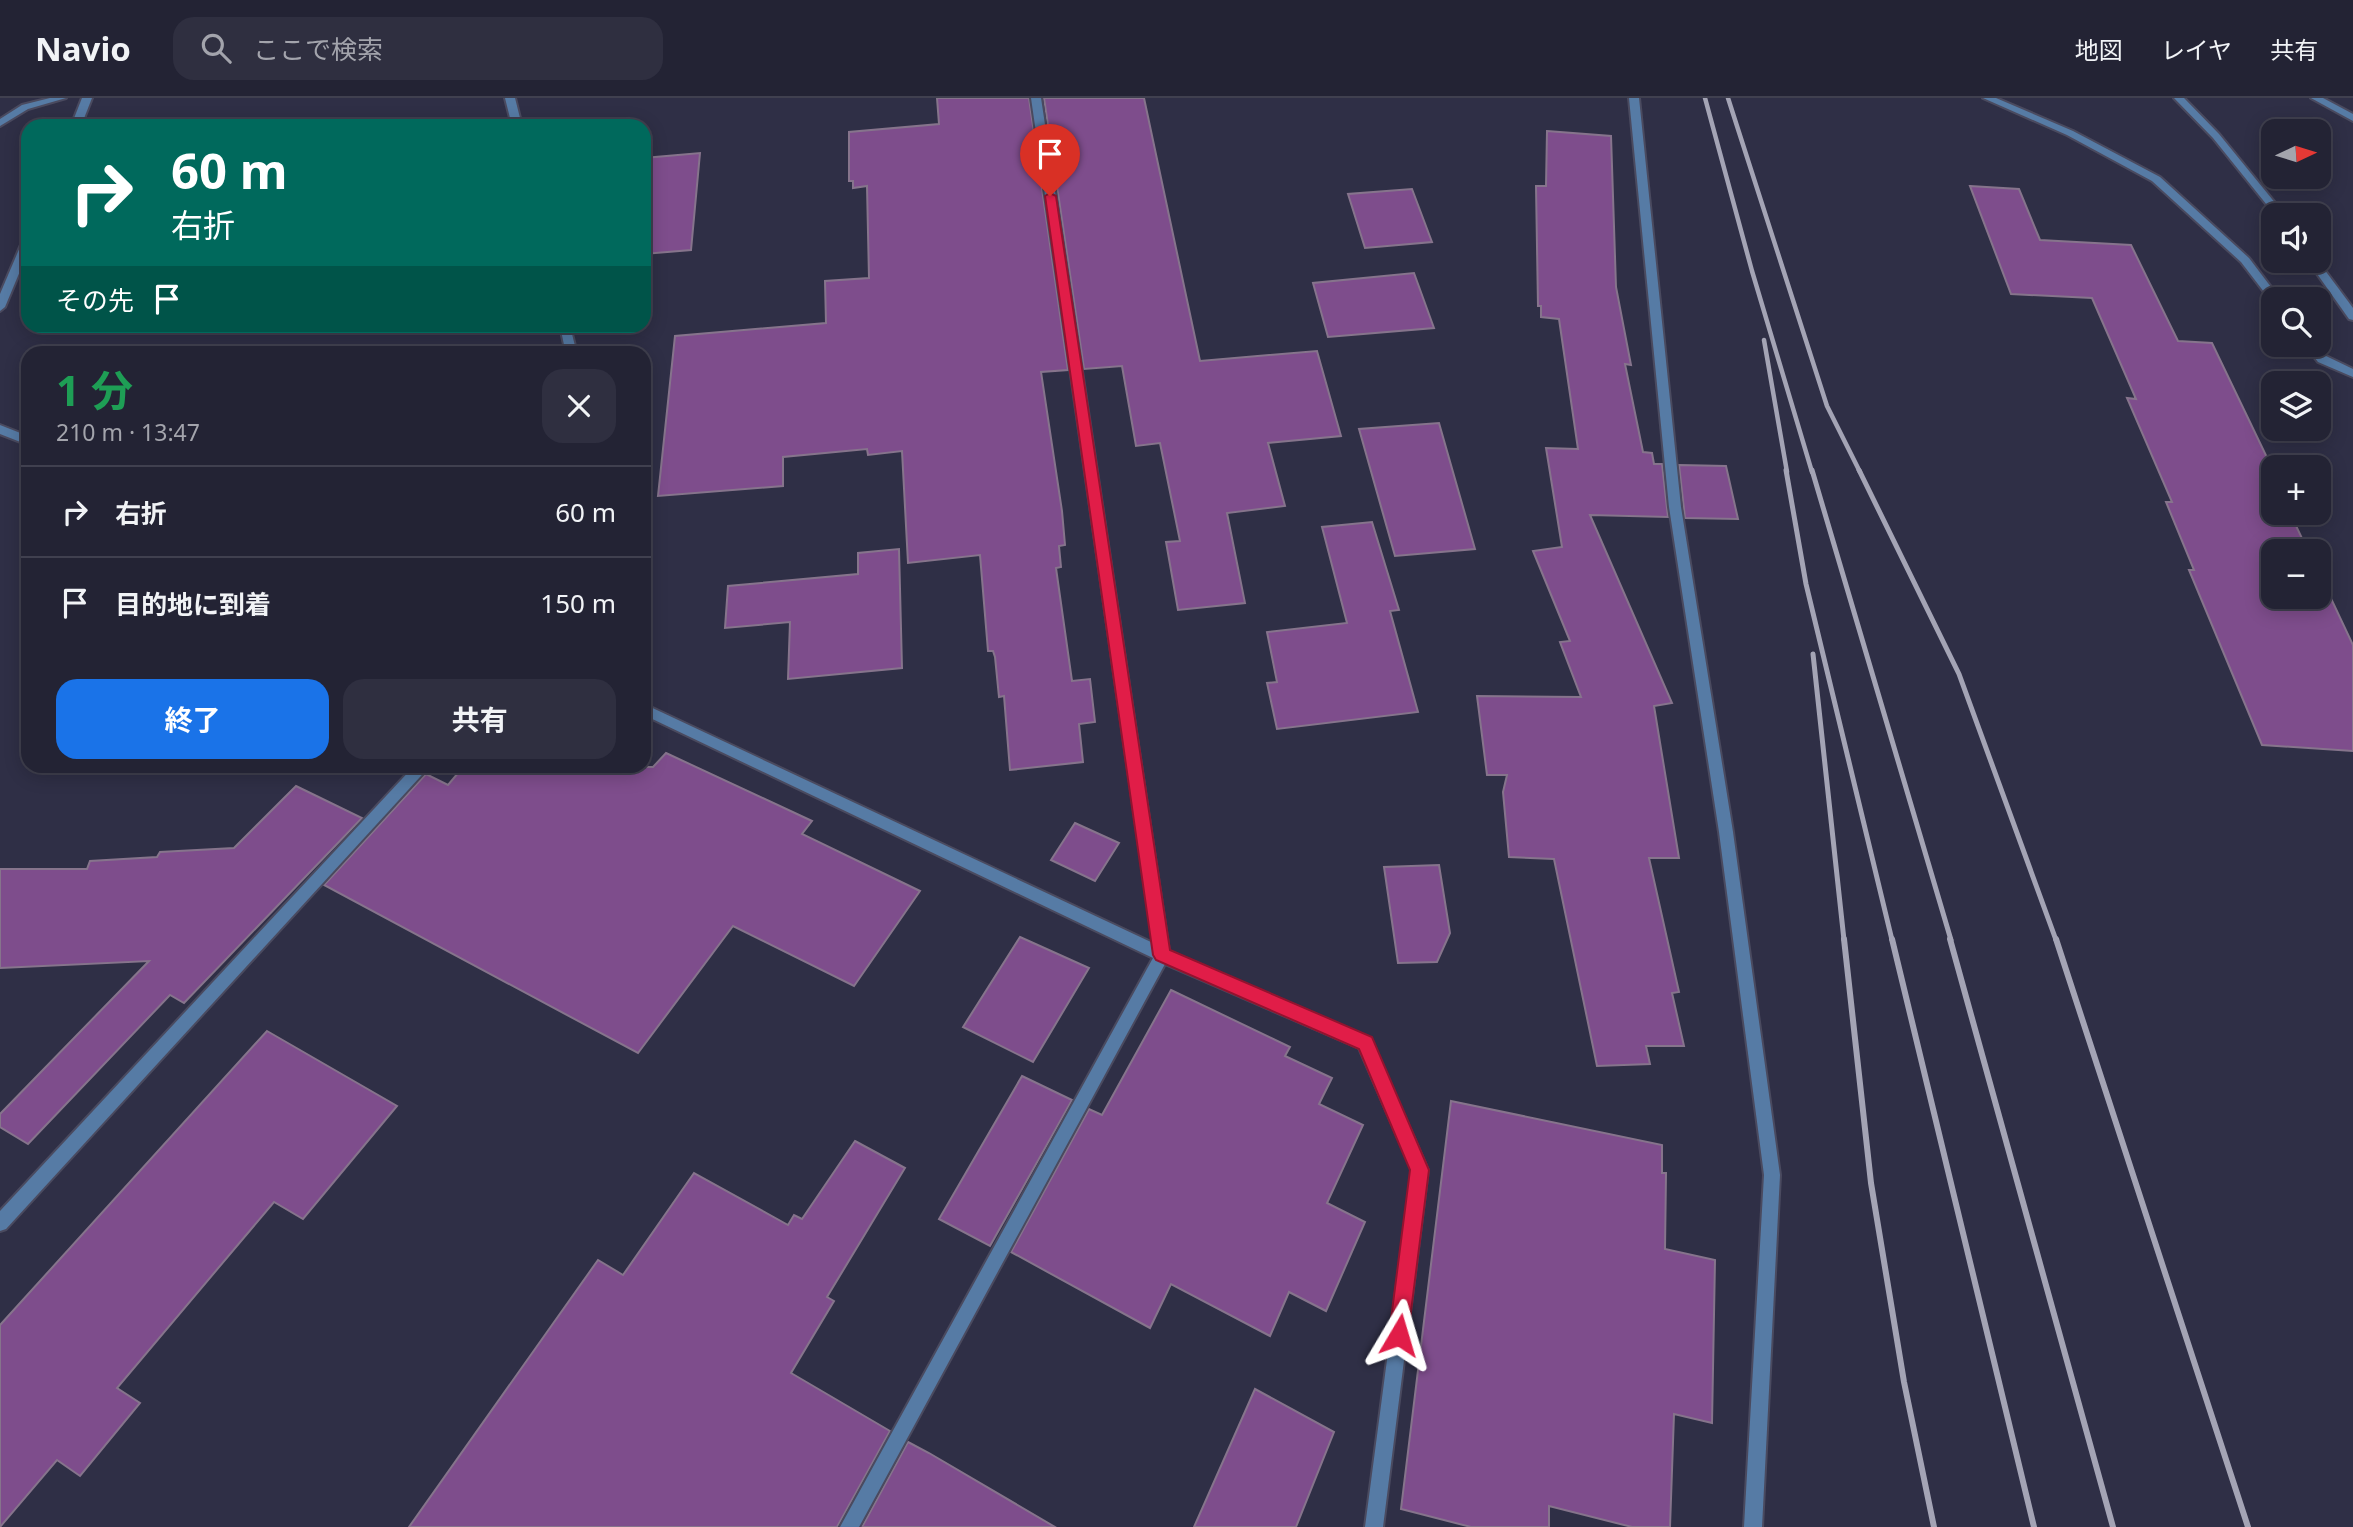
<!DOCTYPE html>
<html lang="ja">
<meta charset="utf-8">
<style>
:root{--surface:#232334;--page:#2f2f40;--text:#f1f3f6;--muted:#a3a4ac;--line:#40404f;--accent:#1a73e8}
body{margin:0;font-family:"Noto Sans","Noto Sans JP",sans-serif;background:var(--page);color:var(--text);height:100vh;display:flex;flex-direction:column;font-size:26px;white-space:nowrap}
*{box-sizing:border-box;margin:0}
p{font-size:23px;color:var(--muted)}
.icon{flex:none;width:38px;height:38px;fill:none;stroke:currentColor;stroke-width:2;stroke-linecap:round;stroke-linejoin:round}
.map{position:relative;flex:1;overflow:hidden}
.panel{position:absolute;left:21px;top:248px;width:630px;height:427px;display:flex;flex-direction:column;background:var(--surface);border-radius:21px;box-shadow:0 4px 18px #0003,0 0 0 2px var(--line)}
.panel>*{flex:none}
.top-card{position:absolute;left:21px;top:21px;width:630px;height:214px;border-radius:21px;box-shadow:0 4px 18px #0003,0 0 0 2px var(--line);background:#00695c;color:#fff;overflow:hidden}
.needle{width:46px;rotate:86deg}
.buttons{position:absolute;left:2261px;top:21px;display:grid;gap:14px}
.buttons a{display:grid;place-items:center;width:70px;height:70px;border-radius:14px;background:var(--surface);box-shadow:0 4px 18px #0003,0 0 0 2px var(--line);font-size:35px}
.pin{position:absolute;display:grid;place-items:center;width:60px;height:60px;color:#fff;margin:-72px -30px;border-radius:50% 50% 50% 0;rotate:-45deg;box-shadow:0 0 7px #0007}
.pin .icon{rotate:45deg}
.me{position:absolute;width:77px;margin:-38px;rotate:7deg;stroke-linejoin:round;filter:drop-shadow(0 0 5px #0008)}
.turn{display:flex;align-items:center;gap:24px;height:147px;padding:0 35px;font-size:32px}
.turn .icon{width:91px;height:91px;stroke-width:2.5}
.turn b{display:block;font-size:49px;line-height:60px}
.then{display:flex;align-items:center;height:66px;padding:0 35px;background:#0003;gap:14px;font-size:26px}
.round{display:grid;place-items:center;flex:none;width:74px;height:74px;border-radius:21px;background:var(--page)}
.summary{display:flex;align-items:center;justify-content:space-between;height:119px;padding:0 35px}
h1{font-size:42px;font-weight:700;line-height:52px;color:#1e9e55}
.action{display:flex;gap:14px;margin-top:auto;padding:14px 35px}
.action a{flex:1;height:80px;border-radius:21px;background:var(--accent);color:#fff;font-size:28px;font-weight:700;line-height:80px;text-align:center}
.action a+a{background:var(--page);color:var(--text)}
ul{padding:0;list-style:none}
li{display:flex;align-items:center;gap:21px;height:91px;padding:0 35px;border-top:2px solid var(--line)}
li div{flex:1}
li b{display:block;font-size:26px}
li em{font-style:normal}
header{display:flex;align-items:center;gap:42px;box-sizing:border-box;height:98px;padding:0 35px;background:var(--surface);border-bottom:2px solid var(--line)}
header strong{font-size:33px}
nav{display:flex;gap:38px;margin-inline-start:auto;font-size:24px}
.search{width:490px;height:63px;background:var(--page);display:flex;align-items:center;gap:18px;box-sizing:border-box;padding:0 24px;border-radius:21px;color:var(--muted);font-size:26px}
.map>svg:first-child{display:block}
</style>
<header>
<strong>Navio</strong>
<div class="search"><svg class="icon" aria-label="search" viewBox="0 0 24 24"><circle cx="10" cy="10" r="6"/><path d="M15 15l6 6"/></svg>ここで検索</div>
<nav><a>地図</a><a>レイヤ</a><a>共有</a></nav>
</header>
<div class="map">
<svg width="2353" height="1429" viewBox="0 0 2353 1429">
<rect width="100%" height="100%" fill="#2f2f46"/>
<!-- building -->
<g fill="#7e4d8c" stroke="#86748c" stroke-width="2">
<path d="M 937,0 L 1029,0 L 1068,272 L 1041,274 L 1062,413 L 1065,447 L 1059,448 L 1061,469 L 1056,470 L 1072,583 L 1090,581 L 1095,624 L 1079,626 L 1083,664 L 1010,672 L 1004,598 L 999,599 L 995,559 L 993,553 L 988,553 L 980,457 L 908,465 L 902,353 L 868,357 L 867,351 L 783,359 L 783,388 L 658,398 L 675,238 L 826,225 L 825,183 L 869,180 L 867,88 L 853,90 L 853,83 L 849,83 L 849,34 L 939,26 Z"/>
<path d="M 1044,0 L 1144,0 L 1200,263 L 1317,253 L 1341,338 L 1268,345 L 1285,408 L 1227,415 L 1245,505 L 1178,512 L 1166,444 L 1180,443 L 1160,345 L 1136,348 L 1122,268 L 1084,271 Z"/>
<path d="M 1547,33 L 1611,38 L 1616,189 L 1631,267 L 1625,266 L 1643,354 L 1652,355 L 1654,366 L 1662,366 L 1668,419 L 1590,417 L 1672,605 L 1654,608 L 1679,760 L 1649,760 L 1679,894 L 1672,895 L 1684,948 L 1646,948 L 1650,966 L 1597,968 L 1554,761 L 1509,759 L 1503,694 L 1507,677 L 1487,677 L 1477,598 L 1581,599 L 1560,544 L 1570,543 L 1533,453 L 1562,449 L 1546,350 L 1578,351 L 1559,221 L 1541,219 L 1541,208 L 1538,208 L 1536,88 L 1546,88 Z"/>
<path d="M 700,55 L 691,152 L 644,156 L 644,60 Z"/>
<path d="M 1970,88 L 2019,91 L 2040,142 L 2131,147 L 2178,243 L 2212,245 L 2273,372 L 2273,415 L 2290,415 L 2308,453 L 2273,453 L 2273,499 L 2319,499 L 2319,475 L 2353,547 L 2353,653 L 2262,647 L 2189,472 L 2194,472 L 2166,404 L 2172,404 L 2127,300 L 2136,301 L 2092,200 L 2011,196 Z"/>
<path d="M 1412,91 L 1432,144 L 1365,150 L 1348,96 Z"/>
<path d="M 1414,175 L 1434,230 L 1328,239 L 1313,185 Z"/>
<path d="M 1439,325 L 1475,451 L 1395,458 L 1359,331 Z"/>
<path d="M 1679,367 L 1726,368 L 1738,421 L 1685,420 Z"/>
<path d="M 1372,424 L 1399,512 L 1390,513 L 1418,614 L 1277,631 L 1267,585 L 1277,584 L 1267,534 L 1347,525 L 1322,429 Z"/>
<path d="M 899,451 L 902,570 L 788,581 L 790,524 L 725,530 L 728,488 L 858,476 L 858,455 Z"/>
<path d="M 666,655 L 812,723 L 802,736 L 920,793 L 854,888 L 733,828 L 638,955 L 324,787 L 426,676 L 448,687 L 464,668 L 653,669 Z"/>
<path d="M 296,688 L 362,720 L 184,905 L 170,897 L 28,1046 L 0,1029 L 0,1016 L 149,863 L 0,870 L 0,771 L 87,771 L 90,763 L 157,759 L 160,754 L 234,750 Z"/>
<path d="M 1075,725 L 1119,745 L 1095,783 L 1051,762 Z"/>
<path d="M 1439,767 L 1450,835 L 1437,864 L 1398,865 L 1384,769 Z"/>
<path d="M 1020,839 L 1089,870 L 1033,964 L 963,929 Z"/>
<path d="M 1171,892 L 1290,949 L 1285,958 L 1332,980 L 1319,1006 L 1363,1027 L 1327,1105 L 1365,1124 L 1326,1213 L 1289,1194 L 1270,1238 L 1171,1186 L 1150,1230 L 1011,1154 L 1089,1011 L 1102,1017 Z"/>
<path d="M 267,933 L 397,1008 L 303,1121 L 274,1104 L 117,1290 L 140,1305 L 80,1378 L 57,1362 L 0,1429 L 0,1227 Z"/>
<path d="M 1022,978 L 1072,1002 L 990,1148 L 939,1121 Z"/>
<path d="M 1451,1003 L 1662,1047 L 1662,1075 L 1666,1075 L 1665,1151 L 1715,1162 L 1712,1325 L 1674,1316 L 1670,1429 L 1632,1429 L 1549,1408 L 1549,1429 L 1471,1429 L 1401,1411 Z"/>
<path d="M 855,1043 L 905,1070 L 827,1199 L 834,1203 L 791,1275 L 890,1333 L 837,1429 L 409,1429 L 598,1162 L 623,1177 L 694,1075 L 788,1127 L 794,1117 L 802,1121 Z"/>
<path d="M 1255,1291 L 1334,1334 L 1296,1429 L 1194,1429 Z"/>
<path d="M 908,1344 L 929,1355 L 1055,1429 L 862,1429 Z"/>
</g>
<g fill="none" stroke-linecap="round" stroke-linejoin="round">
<!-- service casing -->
<g stroke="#4a4a5f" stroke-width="4">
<path id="service" d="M 414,668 L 430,668 L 6,1131 L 0,1133 L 0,1113 Z"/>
</g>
<!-- minor casing -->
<g stroke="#4a4a5f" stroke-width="4">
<g id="minor">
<path d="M 50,0 L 66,0 L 28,11 L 0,28 L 0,21 L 22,7 Z"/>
<path d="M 505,0 L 515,0 L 522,28 L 512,28 Z"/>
<path d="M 1031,0 L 1041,0 L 1169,853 L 1370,940 L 1428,1072 L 1383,1429 L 1365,1429 L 1412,1072 L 1359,950 L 1165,866 L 859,1429 L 840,1429 L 1153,860 L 644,617 L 644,606 L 1153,845 Z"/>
<path d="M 1629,0 L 1639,0 L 1681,409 L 1733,734 L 1780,1077 L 1762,1429 L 1744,1429 L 1764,1077 L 1719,734 L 1669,409 Z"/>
<path d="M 1983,0 L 1996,0 L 2073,33 L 2160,79 L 2249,160 L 2280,201 L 2271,203 L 2241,164 L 2152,83 L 2067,37 Z"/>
<path d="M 2311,0 L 2323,0 L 2353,16 L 2353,23 Z"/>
<path d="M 560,228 L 570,228 L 577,256 L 566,256 Z"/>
<path d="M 2305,247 L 2316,247 L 2326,258 L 2353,271 L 2353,279 L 2318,264 Z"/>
<path d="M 0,327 L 28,338 L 28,347 L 0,336 Z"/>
</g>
</g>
<!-- tertiary casing -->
<g stroke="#4a4a5f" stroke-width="4">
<g id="tertiary">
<path d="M 82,0 L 92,0 L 81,28 L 71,28 Z"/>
<path d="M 2174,0 L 2184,0 L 2219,36 L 2285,117 L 2275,117 L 2213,40 Z"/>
<path d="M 28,139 L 28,154 L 5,209 L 0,213 L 0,196 L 23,142 Z"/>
<path d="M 2308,163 L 2318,163 L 2353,210 L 2353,222 L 2349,221 Z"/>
</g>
</g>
<!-- service -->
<use href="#service" fill="#567ba5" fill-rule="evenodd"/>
<!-- minor -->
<use href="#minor" fill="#567ba5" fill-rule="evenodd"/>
<!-- tertiary -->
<use href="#tertiary" fill="#567ba5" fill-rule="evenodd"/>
<!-- rail-far2 -->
<g stroke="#a4a4b5" stroke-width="4.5">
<path d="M 1705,0 L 1752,173 L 1812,374"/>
<path d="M 1728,0 L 1827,308 L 1860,374"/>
<path d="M 1764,242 L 1787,374"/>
</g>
<!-- rail-far1 -->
<g stroke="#a4a4b5" stroke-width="5">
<path d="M 1786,372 L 1806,486 L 1892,842"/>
<path d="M 1812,372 L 1951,842"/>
<path d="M 1859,372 L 1959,576 L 2056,842"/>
<path d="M 1813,556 L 1844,842"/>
</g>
<!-- rail -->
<g stroke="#a4a4b5" stroke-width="6">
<path d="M 1844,841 L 1871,1085 L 1904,1284 L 1934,1429"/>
<path d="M 1892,841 L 2034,1429"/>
<path d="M 1950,841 L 2113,1429"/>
<path d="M 2056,841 L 2248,1429"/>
</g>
</g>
<!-- route -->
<path fill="#e11d48" stroke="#92132f" stroke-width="2" d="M 1050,95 L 1056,98 L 1170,852 L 1372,939 L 1429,1072 L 1408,1237 L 1406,1244 L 1399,1247 L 1392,1244 L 1389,1237 L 1410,1072 L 1359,951 L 1156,862 L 1153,857 L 1045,98 Z"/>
</svg>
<div class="buttons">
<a><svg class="needle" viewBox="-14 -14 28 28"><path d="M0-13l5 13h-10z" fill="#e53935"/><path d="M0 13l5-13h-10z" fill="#a3a4ac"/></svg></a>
<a><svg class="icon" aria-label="sound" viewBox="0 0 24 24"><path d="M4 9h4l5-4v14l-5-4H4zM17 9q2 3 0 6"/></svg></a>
<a><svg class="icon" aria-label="search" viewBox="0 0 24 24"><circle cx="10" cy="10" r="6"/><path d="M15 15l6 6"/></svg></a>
<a><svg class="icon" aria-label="layers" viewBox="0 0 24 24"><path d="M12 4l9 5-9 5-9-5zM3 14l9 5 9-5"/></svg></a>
<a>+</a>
<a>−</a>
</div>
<div class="pin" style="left:1050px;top:98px;background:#d93025"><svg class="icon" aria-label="arrive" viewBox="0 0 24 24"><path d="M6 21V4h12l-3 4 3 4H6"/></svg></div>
<svg class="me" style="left:1399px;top:1237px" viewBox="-20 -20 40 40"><path d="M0-17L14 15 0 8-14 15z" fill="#e11d48" stroke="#fff" stroke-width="4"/></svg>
<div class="top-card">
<div class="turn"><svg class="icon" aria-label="right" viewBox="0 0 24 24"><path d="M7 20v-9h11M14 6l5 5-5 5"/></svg><div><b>60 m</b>右折</div></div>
<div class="then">その先<svg class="icon" aria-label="arrive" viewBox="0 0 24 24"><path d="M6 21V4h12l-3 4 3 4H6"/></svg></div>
</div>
<section class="panel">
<div class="summary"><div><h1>1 分</h1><p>210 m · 13:47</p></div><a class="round"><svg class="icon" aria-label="close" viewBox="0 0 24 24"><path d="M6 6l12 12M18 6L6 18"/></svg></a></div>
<ul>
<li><svg class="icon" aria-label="right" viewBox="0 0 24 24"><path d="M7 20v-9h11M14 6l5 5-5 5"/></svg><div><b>右折</b></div><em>60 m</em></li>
<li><svg class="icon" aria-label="arrive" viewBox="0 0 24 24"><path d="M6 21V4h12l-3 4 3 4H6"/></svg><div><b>目的地に到着</b></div><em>150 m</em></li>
</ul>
<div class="action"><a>終了</a><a>共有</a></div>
</section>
</div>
